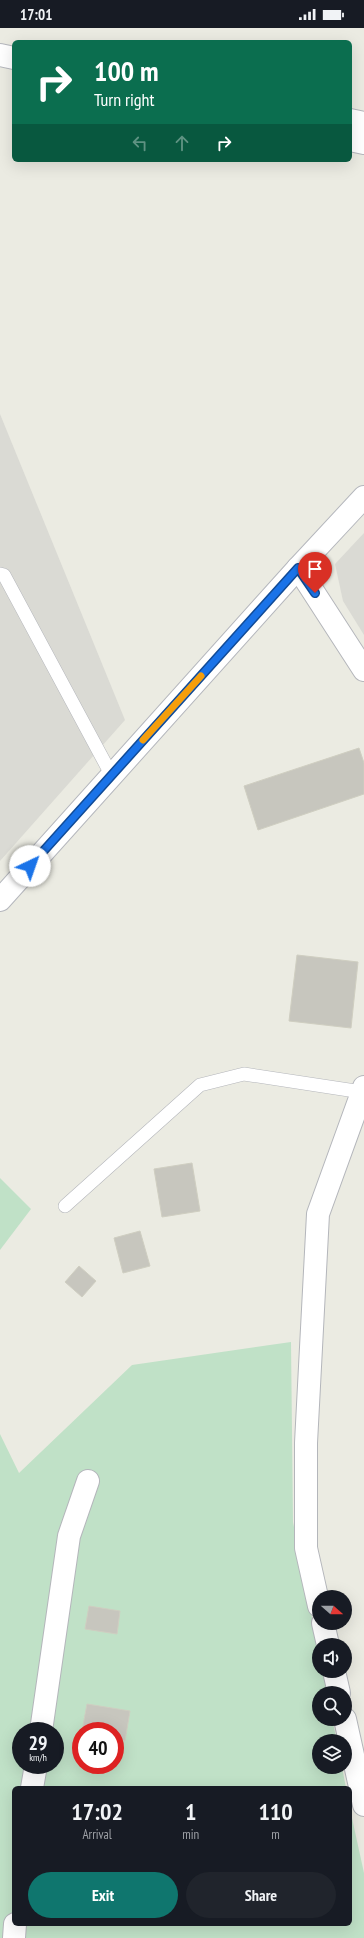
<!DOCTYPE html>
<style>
:root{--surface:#171b24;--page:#20242c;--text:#f1f3f6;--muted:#9ea1a6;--accent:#0f766e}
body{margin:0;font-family:"PT Sans Narrow",sans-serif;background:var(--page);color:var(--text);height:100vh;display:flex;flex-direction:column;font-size:15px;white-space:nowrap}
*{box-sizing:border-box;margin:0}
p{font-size:13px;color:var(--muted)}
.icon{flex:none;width:22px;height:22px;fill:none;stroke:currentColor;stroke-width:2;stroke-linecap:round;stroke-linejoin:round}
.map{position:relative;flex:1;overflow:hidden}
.panel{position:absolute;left:12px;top:1758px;width:340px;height:140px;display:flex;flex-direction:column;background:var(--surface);border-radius:6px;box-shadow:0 4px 16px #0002}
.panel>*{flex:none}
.guide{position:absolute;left:12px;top:12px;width:340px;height:122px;border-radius:6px;box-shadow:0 4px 16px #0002;background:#0b6e4f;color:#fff;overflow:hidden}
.needle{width:26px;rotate:111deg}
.tools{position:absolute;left:312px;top:1562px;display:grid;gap:8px}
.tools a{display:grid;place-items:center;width:40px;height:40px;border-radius:50%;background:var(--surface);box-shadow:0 4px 16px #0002;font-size:20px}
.speed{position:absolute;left:12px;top:1694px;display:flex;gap:8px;font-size:20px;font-weight:700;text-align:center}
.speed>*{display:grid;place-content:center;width:52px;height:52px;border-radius:50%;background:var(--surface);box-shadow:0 4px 16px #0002;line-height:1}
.speed small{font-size:10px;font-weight:400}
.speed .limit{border:6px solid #d22;background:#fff;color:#111}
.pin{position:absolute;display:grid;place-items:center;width:34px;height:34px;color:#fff;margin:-41px -17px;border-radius:50% 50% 50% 0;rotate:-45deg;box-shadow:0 0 4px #0007}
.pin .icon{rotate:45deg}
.me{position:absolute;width:44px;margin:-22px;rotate:42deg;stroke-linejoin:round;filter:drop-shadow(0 0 3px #0008)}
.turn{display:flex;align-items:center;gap:14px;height:84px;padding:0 16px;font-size:18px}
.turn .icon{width:52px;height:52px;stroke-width:2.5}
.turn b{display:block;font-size:28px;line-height:34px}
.lanes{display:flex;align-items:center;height:38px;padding:0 16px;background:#0003;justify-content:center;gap:20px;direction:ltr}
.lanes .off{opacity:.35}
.eta{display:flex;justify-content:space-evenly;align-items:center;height:68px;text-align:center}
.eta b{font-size:24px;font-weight:700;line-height:28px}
.cta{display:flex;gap:8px;margin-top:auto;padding:8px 16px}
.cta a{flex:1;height:46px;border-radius:24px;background:var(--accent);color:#fff;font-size:16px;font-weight:700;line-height:46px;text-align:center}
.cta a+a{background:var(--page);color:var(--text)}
.status{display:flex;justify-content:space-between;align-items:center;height:28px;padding:0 20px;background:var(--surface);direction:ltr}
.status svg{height:11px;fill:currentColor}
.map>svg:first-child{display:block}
</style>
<div class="status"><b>17:01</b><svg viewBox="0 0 49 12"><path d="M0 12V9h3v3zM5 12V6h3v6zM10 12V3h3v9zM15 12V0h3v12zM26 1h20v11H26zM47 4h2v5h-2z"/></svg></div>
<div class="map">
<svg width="364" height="1910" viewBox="0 0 364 1910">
<rect width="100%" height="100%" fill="#ebebe2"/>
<!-- industrial -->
<g fill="#dadad4">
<path d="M 0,386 L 125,692 L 0,833 Z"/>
<path d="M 364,505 L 364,607 L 343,573 L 335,536 Z"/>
</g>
<!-- green -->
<g fill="#c0e1c7" fill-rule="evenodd">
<path d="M 0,1150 L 31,1181 L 0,1222 Z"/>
<path d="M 291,1314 L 293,1494 L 319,1625 L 319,1643 L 323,1643 L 327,1665 L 319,1665 L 319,1691 L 332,1691 L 337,1713 L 319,1713 L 319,1739 L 342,1739 L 346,1760 L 14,1760 L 14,1896 L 350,1896 L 350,1781 L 364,1845 L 364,1910 L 0,1910 L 0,1406 L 19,1445 L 132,1337 ZM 21,1703 L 55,1703 L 55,1737 L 21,1737 ZM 81,1703 L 115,1703 L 115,1737 L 81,1737 Z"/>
</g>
<!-- building -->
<g fill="#c7c6be" stroke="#cfcec1">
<path d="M 359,720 L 364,735 L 364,766 L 258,802 L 244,758 Z"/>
<path d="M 297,927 L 358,934 L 351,1000 L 289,993 Z"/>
<path d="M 192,1135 L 200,1183 L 162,1189 L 154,1141 Z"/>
<path d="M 140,1203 L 150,1238 L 123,1245 L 114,1210 Z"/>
<path d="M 79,1238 L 96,1253 L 82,1269 L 65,1254 Z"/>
<path d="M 89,1578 L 120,1583 L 117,1606 L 85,1601 Z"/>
<path d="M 87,1676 L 130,1683 L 125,1713 L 115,1711 L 115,1703 L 82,1703 Z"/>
</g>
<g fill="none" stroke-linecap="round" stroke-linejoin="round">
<!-- lane casing -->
<g stroke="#b4b6bb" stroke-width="14">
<g id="lane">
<path d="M 0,546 L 4,547 L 112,748"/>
<path d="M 65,1178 L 200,1057 L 244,1046 L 362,1064"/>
</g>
</g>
<!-- street casing -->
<g stroke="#b4b6bb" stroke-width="24">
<g id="street">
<path d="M 298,540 L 364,642"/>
<path d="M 319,1578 L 306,1520 L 306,1415 L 318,1186 L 364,1059"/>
<path d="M 323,1595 L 328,1617"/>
<path d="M 334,1643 L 339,1665"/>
<path d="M 345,1691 L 364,1777"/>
<path d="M 41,1703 L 69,1508 L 88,1453"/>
<path d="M 32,1760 L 36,1737"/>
<path d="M 14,1910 L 15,1896"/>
</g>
</g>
<!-- secondary casing -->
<g stroke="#b5b7bd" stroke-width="24">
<g id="secondary">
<path d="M 0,27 L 14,30"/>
<path d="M 350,92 L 364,95"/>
<path d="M 350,112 L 364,115"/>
<path d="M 0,872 L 298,540 L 364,469"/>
</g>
</g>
<!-- lane -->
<use href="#lane" stroke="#fff" stroke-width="13"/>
<!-- street -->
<use href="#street" stroke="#fff" stroke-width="22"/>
<!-- secondary -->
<use href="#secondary" stroke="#fff" stroke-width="22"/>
</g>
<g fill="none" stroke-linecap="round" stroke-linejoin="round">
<!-- route casing -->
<g stroke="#114b97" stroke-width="10">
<path id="route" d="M 30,838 L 298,540 L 315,565"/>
</g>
<!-- route -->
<use href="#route" stroke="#1a73e8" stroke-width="7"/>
<!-- slow -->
<path stroke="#f59e0b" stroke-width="7" d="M 143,712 L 201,648"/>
</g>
</svg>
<div class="tools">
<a><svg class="needle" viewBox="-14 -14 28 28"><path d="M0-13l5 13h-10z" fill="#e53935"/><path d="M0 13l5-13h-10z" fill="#9ea1a6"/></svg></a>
<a><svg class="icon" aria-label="sound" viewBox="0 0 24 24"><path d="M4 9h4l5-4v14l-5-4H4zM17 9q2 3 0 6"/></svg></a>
<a><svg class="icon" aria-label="search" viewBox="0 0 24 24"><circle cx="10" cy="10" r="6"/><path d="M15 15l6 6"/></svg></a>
<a><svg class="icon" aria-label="layers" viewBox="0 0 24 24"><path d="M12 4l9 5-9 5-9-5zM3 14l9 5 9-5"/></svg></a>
</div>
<div class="speed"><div>29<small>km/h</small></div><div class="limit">40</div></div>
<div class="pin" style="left:315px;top:565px;background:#d93025"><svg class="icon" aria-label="arrive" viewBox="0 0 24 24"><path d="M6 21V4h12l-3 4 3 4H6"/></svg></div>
<svg class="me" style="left:30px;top:838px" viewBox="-20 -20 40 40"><circle r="19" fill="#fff"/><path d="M0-13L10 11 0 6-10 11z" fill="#1a73e8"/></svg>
<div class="guide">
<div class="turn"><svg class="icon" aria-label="right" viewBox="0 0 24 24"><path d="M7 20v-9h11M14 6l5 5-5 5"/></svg><div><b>100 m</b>Turn right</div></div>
<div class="lanes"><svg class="icon off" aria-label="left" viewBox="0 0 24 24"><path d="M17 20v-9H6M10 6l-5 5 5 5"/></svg><svg class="icon off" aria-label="ahead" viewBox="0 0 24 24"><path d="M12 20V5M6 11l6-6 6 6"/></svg><svg class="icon" aria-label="right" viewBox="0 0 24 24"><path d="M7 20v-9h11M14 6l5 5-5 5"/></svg></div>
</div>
<section class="panel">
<div class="eta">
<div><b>17:02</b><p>Arrival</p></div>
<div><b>1</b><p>min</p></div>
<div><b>110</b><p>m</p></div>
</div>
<div class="cta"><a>Exit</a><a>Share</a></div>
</section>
</div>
